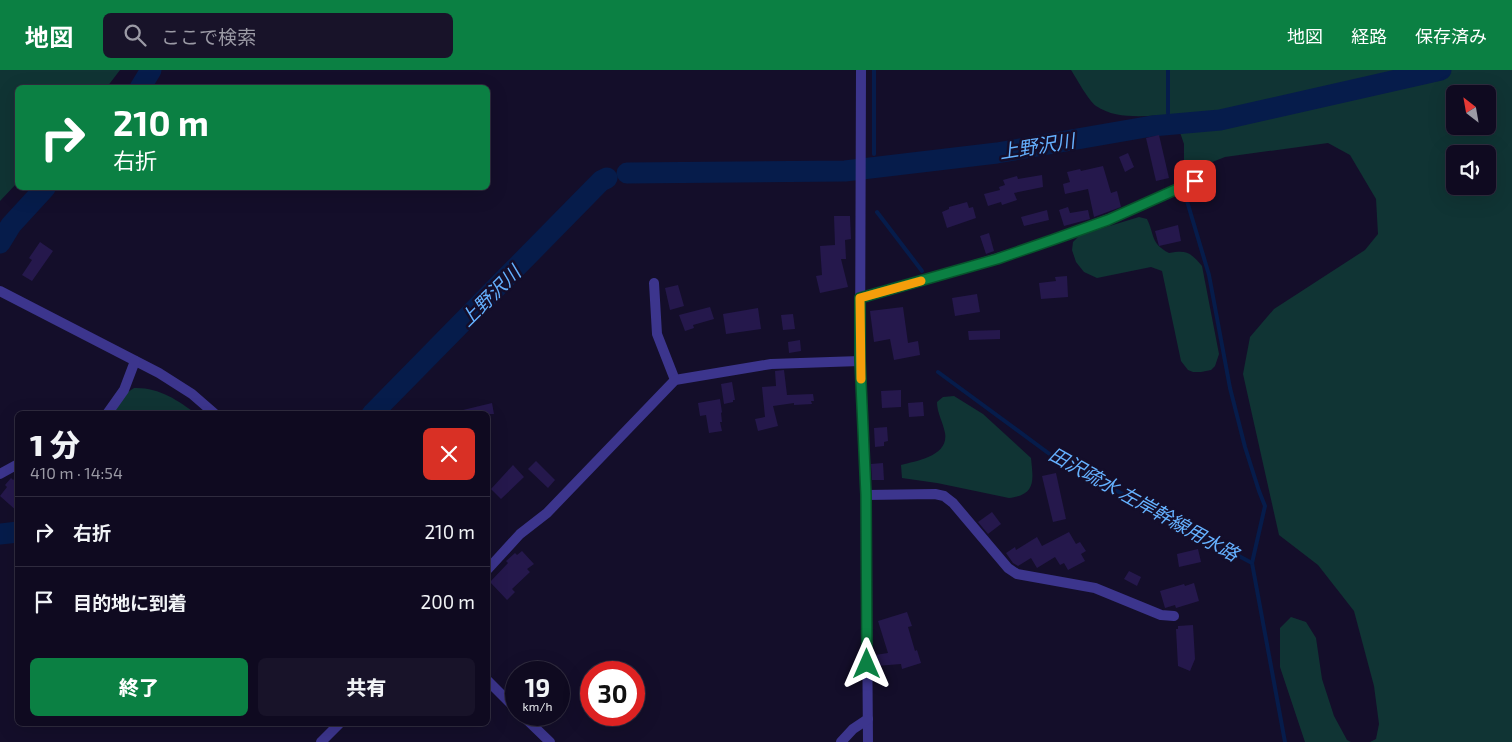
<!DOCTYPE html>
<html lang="ja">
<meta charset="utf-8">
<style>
:root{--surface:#0f0a20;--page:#181329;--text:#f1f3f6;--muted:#9b9aa5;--line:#2f2b3e;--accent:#0b8043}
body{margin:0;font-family:"Exo 2","Noto Sans JP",sans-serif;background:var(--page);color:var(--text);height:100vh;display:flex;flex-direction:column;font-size:19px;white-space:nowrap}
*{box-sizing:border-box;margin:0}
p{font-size:16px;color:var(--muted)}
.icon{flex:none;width:28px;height:28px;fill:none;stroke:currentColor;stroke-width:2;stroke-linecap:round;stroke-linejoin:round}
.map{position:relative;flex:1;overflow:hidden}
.sheet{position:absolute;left:15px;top:341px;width:475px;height:315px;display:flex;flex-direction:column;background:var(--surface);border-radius:8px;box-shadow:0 5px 20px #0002,0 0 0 1px var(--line)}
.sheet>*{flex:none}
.guide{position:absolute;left:15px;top:15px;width:475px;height:105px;border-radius:8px;box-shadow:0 5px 20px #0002,0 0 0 1px var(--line);background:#0b8043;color:#fff;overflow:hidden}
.needle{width:32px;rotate:329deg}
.fabs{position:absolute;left:1446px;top:15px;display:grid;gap:10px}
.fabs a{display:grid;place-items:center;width:50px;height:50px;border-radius:8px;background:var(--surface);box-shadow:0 5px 20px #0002,0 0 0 1px var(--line);font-size:25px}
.speed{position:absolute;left:505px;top:591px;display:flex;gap:10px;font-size:25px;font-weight:700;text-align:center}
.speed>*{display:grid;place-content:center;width:65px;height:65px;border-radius:50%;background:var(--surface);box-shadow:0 5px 20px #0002,0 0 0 1px var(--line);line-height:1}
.speed small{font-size:12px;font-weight:400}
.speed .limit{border:8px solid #d22;background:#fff;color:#111}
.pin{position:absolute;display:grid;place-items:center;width:42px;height:42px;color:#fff;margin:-21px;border-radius:10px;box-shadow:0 2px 8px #0006}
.me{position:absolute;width:55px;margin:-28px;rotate:0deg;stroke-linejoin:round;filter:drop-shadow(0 0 4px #0008)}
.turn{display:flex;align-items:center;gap:18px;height:105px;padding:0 15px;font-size:22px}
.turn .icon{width:65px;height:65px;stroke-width:2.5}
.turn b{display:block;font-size:35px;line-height:42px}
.round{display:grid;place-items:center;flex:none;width:52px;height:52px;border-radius:8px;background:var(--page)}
.summary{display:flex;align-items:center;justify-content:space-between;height:85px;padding:0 15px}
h1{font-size:30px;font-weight:800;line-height:38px}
.cta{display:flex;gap:10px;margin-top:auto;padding:10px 15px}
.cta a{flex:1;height:58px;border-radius:8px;background:var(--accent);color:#fff;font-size:20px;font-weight:800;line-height:58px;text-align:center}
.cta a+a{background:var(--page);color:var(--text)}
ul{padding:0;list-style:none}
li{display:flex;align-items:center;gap:15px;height:70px;padding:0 15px;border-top:1px solid var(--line)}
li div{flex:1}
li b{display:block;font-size:19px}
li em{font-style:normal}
header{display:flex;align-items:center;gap:30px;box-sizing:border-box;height:70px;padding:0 25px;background:var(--accent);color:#fff}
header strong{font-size:24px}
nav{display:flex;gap:28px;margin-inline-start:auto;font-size:18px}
.search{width:350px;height:45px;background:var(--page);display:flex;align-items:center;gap:12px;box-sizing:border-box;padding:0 18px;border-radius:8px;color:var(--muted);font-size:19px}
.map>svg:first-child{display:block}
</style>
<header>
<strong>地図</strong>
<div class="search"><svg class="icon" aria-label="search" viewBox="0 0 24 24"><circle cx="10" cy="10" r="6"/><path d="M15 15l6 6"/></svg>ここで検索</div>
<nav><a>地図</a><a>経路</a><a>保存済み</a></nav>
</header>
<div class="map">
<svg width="1512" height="672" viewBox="0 0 1512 672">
<rect width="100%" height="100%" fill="#140e2a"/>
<!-- green -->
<g fill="#103434" fill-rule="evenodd">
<path d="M 0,0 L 120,0 L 107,17 L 18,18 L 17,113 L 0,131 Z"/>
<path d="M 1071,0 L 1512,0 L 1512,672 L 1370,672 L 1376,669 L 1379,654 L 1374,616 L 1354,541 L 1318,495 L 1279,465 L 1243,304 L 1250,267 L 1274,239 L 1365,180 L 1378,164 L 1376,129 L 1350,85 L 1328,73 L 1225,87 L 1197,98 L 1184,90 L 1184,74 L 1174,45 C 1149,45 1118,51 1096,36 C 1088,30 1077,9 1071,0 ZM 1455,24 L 1488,24 L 1488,56 L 1455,56 ZM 1455,84 L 1488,84 L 1488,116 L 1455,116 Z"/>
<path d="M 1139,147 L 1147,149 C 1155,165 1150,173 1169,183 C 1187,180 1190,182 1202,196 L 1219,284 L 1215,296 L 1211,300 L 1201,302 L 1193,302 L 1188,300 L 1181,291 L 1162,201 L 1151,197 L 1097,208 L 1084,202 L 1076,192 L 1072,180 L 1073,172 L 1080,165 Z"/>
<path d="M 134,318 C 158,317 178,330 196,344 L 111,344 L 128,322 Z"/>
<path d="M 954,326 L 983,344 L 1031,388 C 1033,409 1037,425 1009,428 L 937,413 L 902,408 L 901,395 C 917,391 949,386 945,363 C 943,352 937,343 937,332 L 943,327 Z"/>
<path d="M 1291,547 L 1306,552 L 1316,568 L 1322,609 L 1334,646 L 1347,670 L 1351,672 L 1305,672 L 1280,597 L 1280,558 Z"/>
</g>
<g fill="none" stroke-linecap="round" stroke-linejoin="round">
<!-- stream -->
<g stroke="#061c4b" stroke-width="4">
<path d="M 874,0 L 874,84"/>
<path d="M 1168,0 L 1168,43"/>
<path d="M 1184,121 L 1209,205 L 1230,318 L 1245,377 L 1259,421 L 1265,436 L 1252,493 L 1285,672"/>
<path d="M 877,142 L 922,201"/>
<path d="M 938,302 L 1055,388 L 1252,493"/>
</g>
<!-- river -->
<g stroke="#061c4b" stroke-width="21">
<path d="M 140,18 L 151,0"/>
<path d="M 627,103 L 845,101 L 997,83 L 1152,56 L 1220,50 L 1441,0"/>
<path d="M 0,173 L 11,155 L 45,118"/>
<path d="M 372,344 L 601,111 L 607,108"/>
<path d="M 0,464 L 18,462"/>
</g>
</g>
<!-- building -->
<g fill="#25184c">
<path d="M 1159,65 L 1169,108 L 1156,111 L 1146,68 Z"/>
<path d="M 1128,83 L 1134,97 L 1125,102 L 1119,87 Z"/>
<path d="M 1103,96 L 1111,123 L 1117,121 L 1121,137 L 1094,147 L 1088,119 L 1065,124 L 1063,114 L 1070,112 L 1067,102 L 1080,99 L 1081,101 Z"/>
<path d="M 1042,105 L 1043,117 L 1014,123 L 1017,130 L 1002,135 L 1001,132 L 988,136 L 984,124 L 1000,120 L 999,117 L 1005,115 L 1003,110 L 1017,106 L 1018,109 Z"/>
<path d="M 967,132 L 969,138 L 973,137 L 976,148 L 947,158 L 942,142 L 949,139 L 949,137 Z"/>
<path d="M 1068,137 L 1070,143 L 1088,140 L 1090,149 L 1064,156 L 1059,140 Z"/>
<path d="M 1047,140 L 1049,150 L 1024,156 L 1021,147 Z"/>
<path d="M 834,146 L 850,146 L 851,169 L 845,170 L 846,189 L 841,189 L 848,217 L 820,223 L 816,206 L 822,205 L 820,176 L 835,175 Z"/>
<path d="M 1178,155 L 1181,171 L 1159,176 L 1155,161 Z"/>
<path d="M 989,163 L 994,181 L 986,184 L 980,166 Z"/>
<path d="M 40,172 L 53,181 L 32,211 L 22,205 L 32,190 L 29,188 Z"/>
<path d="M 1067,206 L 1068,227 L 1041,229 L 1039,213 L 1056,211 L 1055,207 Z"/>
<path d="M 678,215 L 684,236 L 670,240 L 665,218 Z"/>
<path d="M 977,224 L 980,242 L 955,246 L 952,228 Z"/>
<path d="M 710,237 L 714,249 L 693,255 L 694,258 L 685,261 L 679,245 Z"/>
<path d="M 903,237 L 908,273 L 918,271 L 920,285 L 894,290 L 890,269 L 874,272 L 870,241 Z"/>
<path d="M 758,238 L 761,259 L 726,264 L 723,244 Z"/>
<path d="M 793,244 L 795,259 L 783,260 L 781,245 Z"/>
<path d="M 1000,260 L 1000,269 L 969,270 L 968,261 Z"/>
<path d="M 800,270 L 801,281 L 789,283 L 788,272 Z"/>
<path d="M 784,300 L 787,325 L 813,324 L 814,331 L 811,331 L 812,334 L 794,335 L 794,333 L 773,336 L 778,356 L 758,361 L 755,349 L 765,347 L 762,317 L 776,316 L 775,301 Z"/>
<path d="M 732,312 L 735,330 L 733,330 L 733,332 L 724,334 L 721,314 Z"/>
<path d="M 901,320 L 901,337 L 882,338 L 881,321 Z"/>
<path d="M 720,329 L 722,342 L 721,343 L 722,352 L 720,352 L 722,361 L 709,363 L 706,345 L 700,346 L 698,333 Z"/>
<path d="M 923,332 L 924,346 L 909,347 L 908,333 Z"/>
<path d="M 492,333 L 494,344 L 463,344 L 463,340 Z"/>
<path d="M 887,357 L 888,371 L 884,372 L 884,376 L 875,377 L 874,358 Z"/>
<path d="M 536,391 L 555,410 L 548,418 L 528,399 Z"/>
<path d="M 883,393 L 884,410 L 872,410 L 871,394 Z"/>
<path d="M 513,395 L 524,407 L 501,429 L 491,419 Z"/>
<path d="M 1056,403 L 1066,449 L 1053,452 L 1042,406 Z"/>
<path d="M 18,406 L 18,442 L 0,426 L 7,417 L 5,415 L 11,408 L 13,410 Z"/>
<path d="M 992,442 L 1001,454 L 988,464 L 978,452 Z"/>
<path d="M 1069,462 L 1076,474 L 1080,472 L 1086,481 L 1081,484 L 1085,491 L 1068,500 L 1064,493 L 1060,495 L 1055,487 L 1037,498 L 1031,488 L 1018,496 L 1013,493 L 1006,483 L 1015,477 L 1016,480 L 1037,467 L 1042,476 Z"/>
<path d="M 1198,479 L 1201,492 L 1179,497 L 1177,484 Z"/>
<path d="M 522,481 L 534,494 L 527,499 L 530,502 L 512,519 L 515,522 L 507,530 L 490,512 L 508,493 L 506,491 L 515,483 L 517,485 Z"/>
<path d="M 1129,501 L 1141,507 L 1137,516 L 1124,509 Z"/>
<path d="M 1194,513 L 1199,531 L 1176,538 L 1175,535 L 1165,538 L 1160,521 L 1184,514 L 1185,516 Z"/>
<path d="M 907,542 L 912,556 L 908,557 L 915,581 L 917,580 L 921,593 L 902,599 L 901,594 L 876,596 L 875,585 L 888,583 L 878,551 Z"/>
<path d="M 1193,555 L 1195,589 L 1190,601 L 1178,596 L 1176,559 L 1178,559 L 1178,556 Z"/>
</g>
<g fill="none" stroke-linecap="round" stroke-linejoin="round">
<!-- street -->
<g stroke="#3c358d" stroke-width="10">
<path d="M 861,0 L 860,291 L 866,425 L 868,672"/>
<path d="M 654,213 L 657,264 L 675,310"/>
<path d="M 0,221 L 159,303 L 192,324 L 215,344"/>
<path d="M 860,228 C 943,205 1025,182 1106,150 C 1140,137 1173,120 1207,107"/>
<path d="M 107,344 L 124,320 L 135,291"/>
<path d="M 0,404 L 18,394"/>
<path d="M 866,425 L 935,424 L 944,426 L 953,433 L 1008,498 L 1017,504 L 1095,518 L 1161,545 L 1174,546"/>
<path d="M 488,499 L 520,464 L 547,443 L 675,310 L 771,294 L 860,291"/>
<path d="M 488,611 L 516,639"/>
<path d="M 522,645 L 550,672"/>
<path d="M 321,672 L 339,654"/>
<path d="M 841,672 L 853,659 L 868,649"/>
</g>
</g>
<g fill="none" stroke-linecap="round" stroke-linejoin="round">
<!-- route casing -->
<g stroke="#07532c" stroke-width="12">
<path id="route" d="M 867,594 L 866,425 L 860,291 L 860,228 L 997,189 L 1052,170 L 1108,150 L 1195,111"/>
</g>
<!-- route -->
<use href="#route" stroke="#0b8043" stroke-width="9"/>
<!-- slow -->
<path stroke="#f59e0b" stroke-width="9" d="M 861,309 L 860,228 L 921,211"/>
</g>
<g text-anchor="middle" stroke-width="5" stroke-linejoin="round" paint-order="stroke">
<!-- water labels -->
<g font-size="19" font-style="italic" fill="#65b1ff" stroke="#140e2a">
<text transform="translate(1037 76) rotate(-9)" y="7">上野沢川</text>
<text transform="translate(490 226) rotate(-45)" y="7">上野沢川</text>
<text transform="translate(1144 434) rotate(29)" y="7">田沢疏水 左岸幹線用水路</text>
</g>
</g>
</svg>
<div class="fabs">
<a><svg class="needle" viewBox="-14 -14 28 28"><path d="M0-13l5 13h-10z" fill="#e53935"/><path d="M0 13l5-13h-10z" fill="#9b9aa5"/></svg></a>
<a><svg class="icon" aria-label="sound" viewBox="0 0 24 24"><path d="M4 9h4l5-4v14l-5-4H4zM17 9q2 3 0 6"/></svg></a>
</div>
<div class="speed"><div>19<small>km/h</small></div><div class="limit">30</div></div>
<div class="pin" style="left:1195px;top:111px;background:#d93025"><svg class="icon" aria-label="arrive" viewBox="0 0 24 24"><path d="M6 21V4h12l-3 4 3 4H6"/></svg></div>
<svg class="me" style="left:867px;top:594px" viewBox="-20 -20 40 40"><path d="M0-17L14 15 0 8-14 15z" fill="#0b8043" stroke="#fff" stroke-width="4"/></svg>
<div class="guide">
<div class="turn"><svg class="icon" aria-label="right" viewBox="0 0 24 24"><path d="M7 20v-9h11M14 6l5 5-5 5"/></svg><div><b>210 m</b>右折</div></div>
</div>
<section class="sheet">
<div class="summary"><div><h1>1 分</h1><p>410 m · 14:54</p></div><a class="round" style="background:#d93025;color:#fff"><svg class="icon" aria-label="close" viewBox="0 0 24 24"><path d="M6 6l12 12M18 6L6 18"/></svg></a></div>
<ul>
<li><svg class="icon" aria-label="right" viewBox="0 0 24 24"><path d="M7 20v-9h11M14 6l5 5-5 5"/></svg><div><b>右折</b></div><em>210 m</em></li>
<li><svg class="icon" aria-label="arrive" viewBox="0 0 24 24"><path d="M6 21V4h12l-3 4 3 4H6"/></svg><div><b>目的地に到着</b></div><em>200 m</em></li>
</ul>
<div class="cta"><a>終了</a><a>共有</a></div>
</section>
</div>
